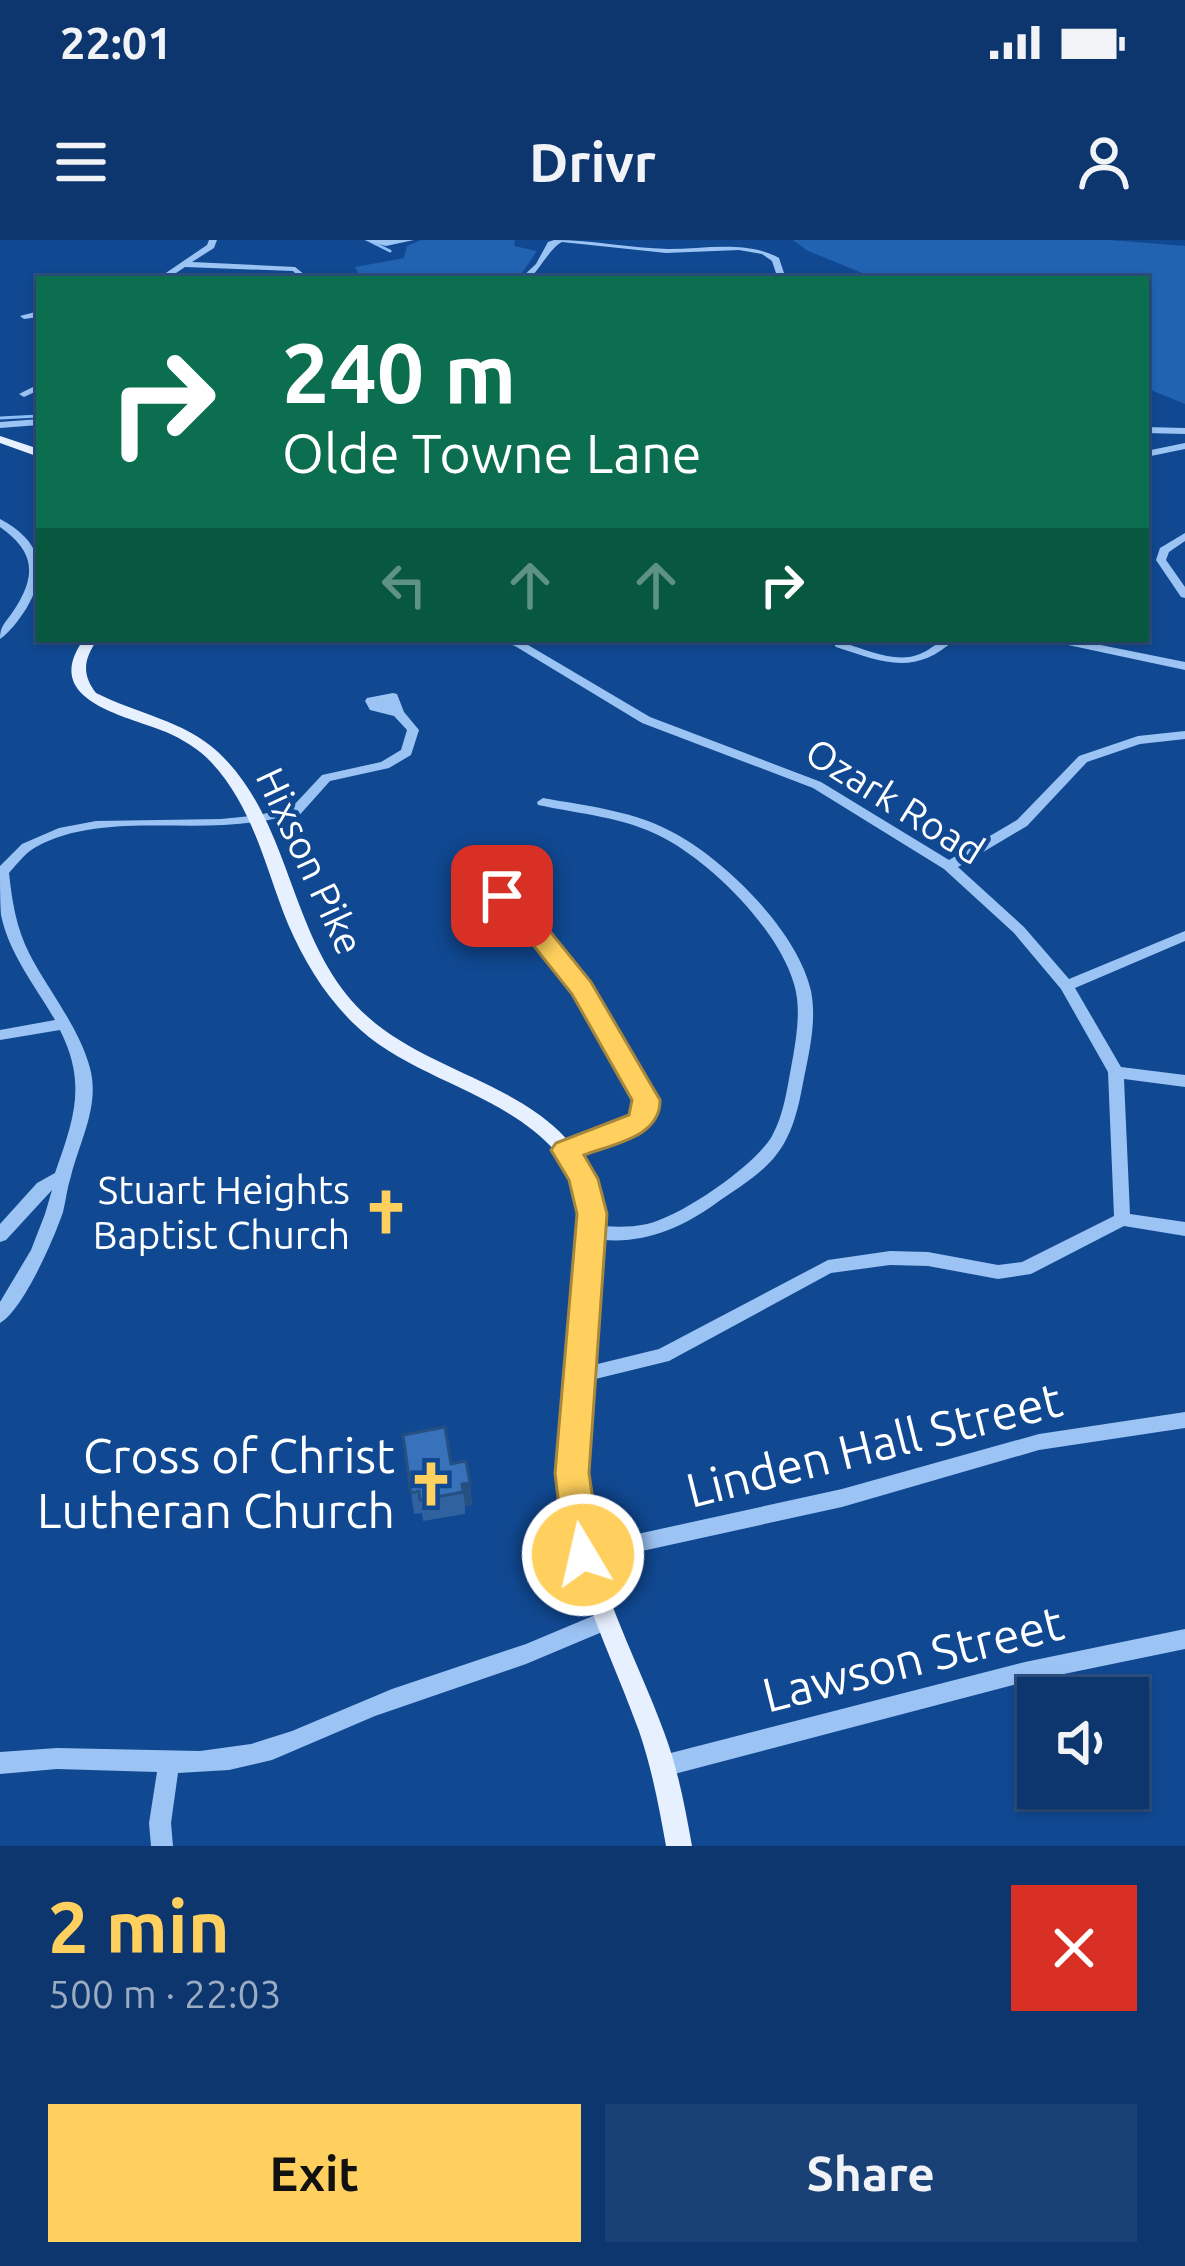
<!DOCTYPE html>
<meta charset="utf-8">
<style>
:root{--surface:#0c366d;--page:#1a4175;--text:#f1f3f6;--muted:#9aabc2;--line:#2c5080;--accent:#ffd05d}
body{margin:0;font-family:Ubuntu,sans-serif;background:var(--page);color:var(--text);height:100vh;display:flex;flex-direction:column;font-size:45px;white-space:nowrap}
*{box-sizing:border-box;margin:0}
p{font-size:39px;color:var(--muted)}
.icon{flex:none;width:66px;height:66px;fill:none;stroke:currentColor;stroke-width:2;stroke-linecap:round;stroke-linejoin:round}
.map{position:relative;height:1606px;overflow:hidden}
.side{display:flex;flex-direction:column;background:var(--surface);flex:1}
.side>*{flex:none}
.top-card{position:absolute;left:36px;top:36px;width:1113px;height:366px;border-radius:0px;box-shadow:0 3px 9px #0004,0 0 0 3px var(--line);background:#0b6e4f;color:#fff;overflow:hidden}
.controls{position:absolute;left:1017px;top:1437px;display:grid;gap:24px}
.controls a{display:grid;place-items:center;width:132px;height:132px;border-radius:0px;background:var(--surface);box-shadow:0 3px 9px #0004,0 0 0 3px var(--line);font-size:60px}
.pin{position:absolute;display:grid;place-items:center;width:102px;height:102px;color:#fff;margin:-51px;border-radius:24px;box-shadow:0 6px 18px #0006}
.me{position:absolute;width:132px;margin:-66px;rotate:351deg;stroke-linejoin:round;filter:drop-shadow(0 0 9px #0008)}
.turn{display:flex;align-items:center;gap:42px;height:252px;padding:0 48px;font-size:54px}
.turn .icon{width:156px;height:156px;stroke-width:2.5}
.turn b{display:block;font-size:84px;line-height:102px}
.lanes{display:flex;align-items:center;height:114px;padding:0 48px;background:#0003;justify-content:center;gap:60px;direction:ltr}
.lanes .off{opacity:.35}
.round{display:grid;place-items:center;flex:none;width:126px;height:126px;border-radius:0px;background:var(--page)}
.summary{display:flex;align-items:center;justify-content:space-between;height:204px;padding:0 48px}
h1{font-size:72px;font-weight:700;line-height:90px;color:var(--accent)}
.action{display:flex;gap:24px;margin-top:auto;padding:24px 48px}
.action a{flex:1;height:138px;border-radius:0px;background:var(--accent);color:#111;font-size:48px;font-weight:700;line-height:138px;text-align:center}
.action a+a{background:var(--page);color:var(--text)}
.status{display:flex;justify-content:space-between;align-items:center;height:84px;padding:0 60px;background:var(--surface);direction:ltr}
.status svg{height:33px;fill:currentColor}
header{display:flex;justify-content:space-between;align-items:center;height:156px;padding:0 48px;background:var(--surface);font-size:54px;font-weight:700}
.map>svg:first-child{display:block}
</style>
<div class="status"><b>22:01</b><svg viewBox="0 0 49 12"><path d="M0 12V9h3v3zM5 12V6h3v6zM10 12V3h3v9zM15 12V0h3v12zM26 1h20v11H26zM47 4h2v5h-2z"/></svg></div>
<header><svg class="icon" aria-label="menu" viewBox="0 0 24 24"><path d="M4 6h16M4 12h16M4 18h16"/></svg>Drivr<svg class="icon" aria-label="person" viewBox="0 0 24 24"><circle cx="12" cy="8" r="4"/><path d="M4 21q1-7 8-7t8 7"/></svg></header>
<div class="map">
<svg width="1185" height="1606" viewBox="0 0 1185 1606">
<rect width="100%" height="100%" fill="#104891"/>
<!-- green -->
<g fill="#2162b1">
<path d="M 421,0 L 515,0 L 514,6 L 537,11 L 518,39 C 464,39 413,34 361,39 L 355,27 L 404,18 L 407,6 Z"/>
<path d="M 793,0 L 1110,0 L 1185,6 L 1185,164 L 1146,148 L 1146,39 L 877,39 L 808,11 Z"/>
</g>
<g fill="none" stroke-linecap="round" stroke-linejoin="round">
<!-- stream -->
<g stroke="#8cbef7" stroke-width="3">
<path d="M 368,0 L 390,11"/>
<path d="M 0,178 L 39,176"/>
</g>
<!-- minor -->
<g fill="#9bc3f3" fill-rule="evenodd">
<path d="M 209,0 L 217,0 L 214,8 L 192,22 L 295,27 L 310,39 L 301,39 L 293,31 L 185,27 L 167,39 L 157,39 L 207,5 Z"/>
<path d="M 364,0 L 414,0 L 386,6 Z"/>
<path d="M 554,0 C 592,0 630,8 668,9 C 704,9 747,0 779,18 L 786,39 L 778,39 L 772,21 L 762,14 L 739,10 L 666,13 L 562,2 C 551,7 540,29 529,39 L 520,39 L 536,24 L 548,2 Z"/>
<path d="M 39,71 L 39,77 L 24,79 L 20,76 Z"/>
<path d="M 39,144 L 39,150 L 24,157 L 19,154 Z"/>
<path d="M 39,179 L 39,185 L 0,188 L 0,182 Z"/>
<path d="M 1146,187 L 1185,188 L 1185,194 L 1146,193 Z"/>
<path d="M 1185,203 L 1185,209 L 1146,217 L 1146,211 Z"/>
<path d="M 0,279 C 40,300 50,330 26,369 C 18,381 10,392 0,399 C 0,386 5,383 12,373 C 37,337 36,312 0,287 Z"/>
<path d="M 1185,293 L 1185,301 L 1169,312 L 1166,320 L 1185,347 L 1185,358 L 1181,357 L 1156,320 L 1160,308 Z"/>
<path d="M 496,399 L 523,402 L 650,477 L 821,542 L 949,620 L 1017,580 L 1079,516 L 1138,496 L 1185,491 L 1185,499 L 1140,504 L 1087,522 L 1027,586 L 958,627 L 1024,687 L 1069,739 L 1185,691 L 1185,701 L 1075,748 L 1121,827 L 1185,835 L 1185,847 L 1124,839 L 1130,974 L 1185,982 L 1185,996 L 1124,986 L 1031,1034 L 998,1039 L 928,1026 L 890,1025 L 831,1033 L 669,1121 L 579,1143 L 573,1140 L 570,1135 L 573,1130 L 659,1109 L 828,1020 L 890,1011 L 928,1012 L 998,1025 L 1022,1022 L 1114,976 L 1108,832 L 1061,749 L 1014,693 L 944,629 L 813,548 L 642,483 L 515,406 Z"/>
<path d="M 830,399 L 842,399 L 844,403 C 868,410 896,424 920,414 C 934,408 939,399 955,399 C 915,437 882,422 836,407 Z"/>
<path d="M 1048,399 L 1071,399 L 1185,422 L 1185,430 L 1054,402 Z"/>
<path d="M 393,453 L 397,454 L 404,472 L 419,490 L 411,515 L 389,528 L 330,541 L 296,579 L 291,580 L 285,576 C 206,599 106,568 36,607 C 25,613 17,624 9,633 C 12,661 16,687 29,713 C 49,752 78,785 90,828 C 100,866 80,900 71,936 C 67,948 66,960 63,972 C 54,999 23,1070 0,1083 L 0,1062 L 31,1010 L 45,974 L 52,950 L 6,1000 L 0,1002 L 0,984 L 37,943 L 55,933 C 74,879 87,844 60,790 L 0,800 L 0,790 L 55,780 C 36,747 9,714 1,675 C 0,660 0,642 0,626 L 22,604 L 59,588 L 96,581 L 221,579 L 260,575 L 294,565 L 322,535 L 381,522 L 401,510 L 407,490 L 394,476 L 370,470 L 365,461 L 367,458 Z"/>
<path d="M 543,558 C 587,566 636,571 676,594 C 727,622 798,692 811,751 C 817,781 809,813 803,843 C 798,870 792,897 773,919 C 757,937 735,950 715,964 C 677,991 634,1008 586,997 L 584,992 L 586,987 L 592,985 C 610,987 628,988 647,984 C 680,977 755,926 772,896 C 785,873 788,842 793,817 C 797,793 801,767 794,744 C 778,689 712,623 662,597 C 624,577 580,574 538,565 L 537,562 Z"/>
<path d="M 510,645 C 521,644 529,650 532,661 L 527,671 L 587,744 L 654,860 L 654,873 L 645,886 L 566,916 L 560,914 L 558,910 L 560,906 L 633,878 L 638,872 L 638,860 L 576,751 L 517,677 L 504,675 L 496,667 L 496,655 L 502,648 ZM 514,654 L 518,662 L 512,668 L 508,660 Z"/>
<path d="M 1185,1172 L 1185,1188 L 1039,1210 L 842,1267 L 583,1324 L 576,1321 L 573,1315 L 576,1309 L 583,1306 L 842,1249 L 1039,1194 Z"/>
<path d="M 607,1370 L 614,1373 L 617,1380 L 614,1387 L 526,1424 L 375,1476 L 272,1520 L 229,1530 L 178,1533 L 171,1583 L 173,1606 L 151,1606 L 149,1583 L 157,1532 L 57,1529 L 0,1534 L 0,1512 L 57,1508 L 200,1511 L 251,1504 L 292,1491 L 392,1449 L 526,1404 Z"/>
<path d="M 1185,1389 L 1185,1409 L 1025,1442 L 663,1537 L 655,1534 L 652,1526 L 655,1518 L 663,1515 L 1025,1422 Z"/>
</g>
<!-- major -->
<g fill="#e7f0ff" fill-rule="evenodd">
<path d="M 0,196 L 39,209 L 39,217 L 0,203 Z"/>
<path d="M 84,399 L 98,399 C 84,418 81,434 96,453 C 135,473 185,481 218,512 C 295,584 288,706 368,777 C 438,840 559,847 595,946 C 610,988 600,1037 595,1081 C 588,1143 579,1208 587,1270 C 597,1349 637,1418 664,1492 C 678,1529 685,1567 692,1606 L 666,1606 C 659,1567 652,1529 639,1491 C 607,1402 561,1321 562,1224 C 562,1184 566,1145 571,1106 C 578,1047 601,964 557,913 C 502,850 410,840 352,782 C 324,754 304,721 288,684 C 265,628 254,568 211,522 C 199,509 182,499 166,492 C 126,475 39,461 84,399 Z"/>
</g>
</g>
<!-- wall -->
<path fill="#3062a0" d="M 403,1195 L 451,1224 L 470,1243 L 472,1265 L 465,1266 L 465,1274 L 423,1281 L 422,1273 L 414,1274 Z"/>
<!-- shaded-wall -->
<path fill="#275082" d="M 470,1243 L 472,1265 L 465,1266 L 462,1244 Z"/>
<!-- building -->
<path fill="#3872ba" stroke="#275082" stroke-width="3" d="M 445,1187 L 451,1224 L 466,1221 L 470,1243 L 462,1244 L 463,1252 L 420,1260 L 419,1251 L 411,1253 L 403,1195 Z"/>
<!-- route -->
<path fill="#ffd05d" stroke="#a6873c" stroke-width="3" d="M 502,647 L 511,650 L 514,661 L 528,664 L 591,742 L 660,860 C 661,897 613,904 584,915 L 598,939 L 607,974 L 589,1233 L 601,1315 L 596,1327 L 583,1332 L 571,1327 L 565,1315 L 555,1233 L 577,974 L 569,940 L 551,910 L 556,903 L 629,875 L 632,860 L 572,754 L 511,677 L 492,673 L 489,667 L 493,650 Z"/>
<!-- icons -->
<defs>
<g id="church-bare" transform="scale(3.6)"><path d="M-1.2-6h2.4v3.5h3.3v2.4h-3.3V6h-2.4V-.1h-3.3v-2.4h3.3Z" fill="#ffd05d" stroke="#104891" stroke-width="2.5" paint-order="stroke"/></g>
</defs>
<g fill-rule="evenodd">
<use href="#church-bare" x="386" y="972"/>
<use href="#church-bare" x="431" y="1244"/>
</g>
<g text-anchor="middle" stroke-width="9" stroke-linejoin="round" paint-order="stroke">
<!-- street labels -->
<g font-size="39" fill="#fff" stroke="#104891">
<text transform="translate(895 561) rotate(32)" y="14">Ozark Road</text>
<text transform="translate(310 621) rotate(65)" y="14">Hixson Pike</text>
</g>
<!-- poi labels -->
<g font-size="39" fill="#fff" stroke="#104891" text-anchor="end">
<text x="350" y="964">Stuart Heights<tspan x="350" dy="45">Baptist Church</tspan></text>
</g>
<!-- near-street labels -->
<g font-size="48" fill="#fff" stroke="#104891">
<text transform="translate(874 1205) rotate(-14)" y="17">Linden Hall Street</text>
<text transform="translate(913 1419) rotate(-14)" y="17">Lawson Street</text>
</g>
<!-- near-poi labels -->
<g font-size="48" fill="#fff" stroke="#104891" text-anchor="end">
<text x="395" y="1233">Cross of Christ<tspan x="395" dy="55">Lutheran Church</tspan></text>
</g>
</g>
</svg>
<div class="controls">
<a><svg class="icon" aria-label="sound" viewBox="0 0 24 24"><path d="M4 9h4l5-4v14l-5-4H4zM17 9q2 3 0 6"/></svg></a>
</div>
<div class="pin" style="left:502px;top:656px;background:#d93025"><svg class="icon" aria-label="arrive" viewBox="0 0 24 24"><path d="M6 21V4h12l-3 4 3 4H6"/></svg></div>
<svg class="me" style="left:583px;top:1315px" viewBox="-20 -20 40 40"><circle r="17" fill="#ffd05d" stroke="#fff" stroke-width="3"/><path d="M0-11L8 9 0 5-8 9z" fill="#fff"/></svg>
<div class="top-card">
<div class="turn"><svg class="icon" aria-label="right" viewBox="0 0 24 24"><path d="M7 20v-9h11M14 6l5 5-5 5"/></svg><div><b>240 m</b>Olde Towne Lane</div></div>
<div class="lanes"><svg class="icon off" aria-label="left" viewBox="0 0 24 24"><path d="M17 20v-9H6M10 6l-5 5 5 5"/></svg><svg class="icon off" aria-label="ahead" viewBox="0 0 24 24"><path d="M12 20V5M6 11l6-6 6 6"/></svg><svg class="icon off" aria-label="ahead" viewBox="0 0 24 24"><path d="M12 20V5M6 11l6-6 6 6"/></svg><svg class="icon" aria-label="right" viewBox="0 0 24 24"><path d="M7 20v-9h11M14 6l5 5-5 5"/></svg></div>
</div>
</div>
<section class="side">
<div class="summary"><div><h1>2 min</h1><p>500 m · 22:03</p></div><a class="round" style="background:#d93025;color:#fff"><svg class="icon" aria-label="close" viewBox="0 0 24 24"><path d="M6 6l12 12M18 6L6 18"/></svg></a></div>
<div class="action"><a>Exit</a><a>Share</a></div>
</section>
